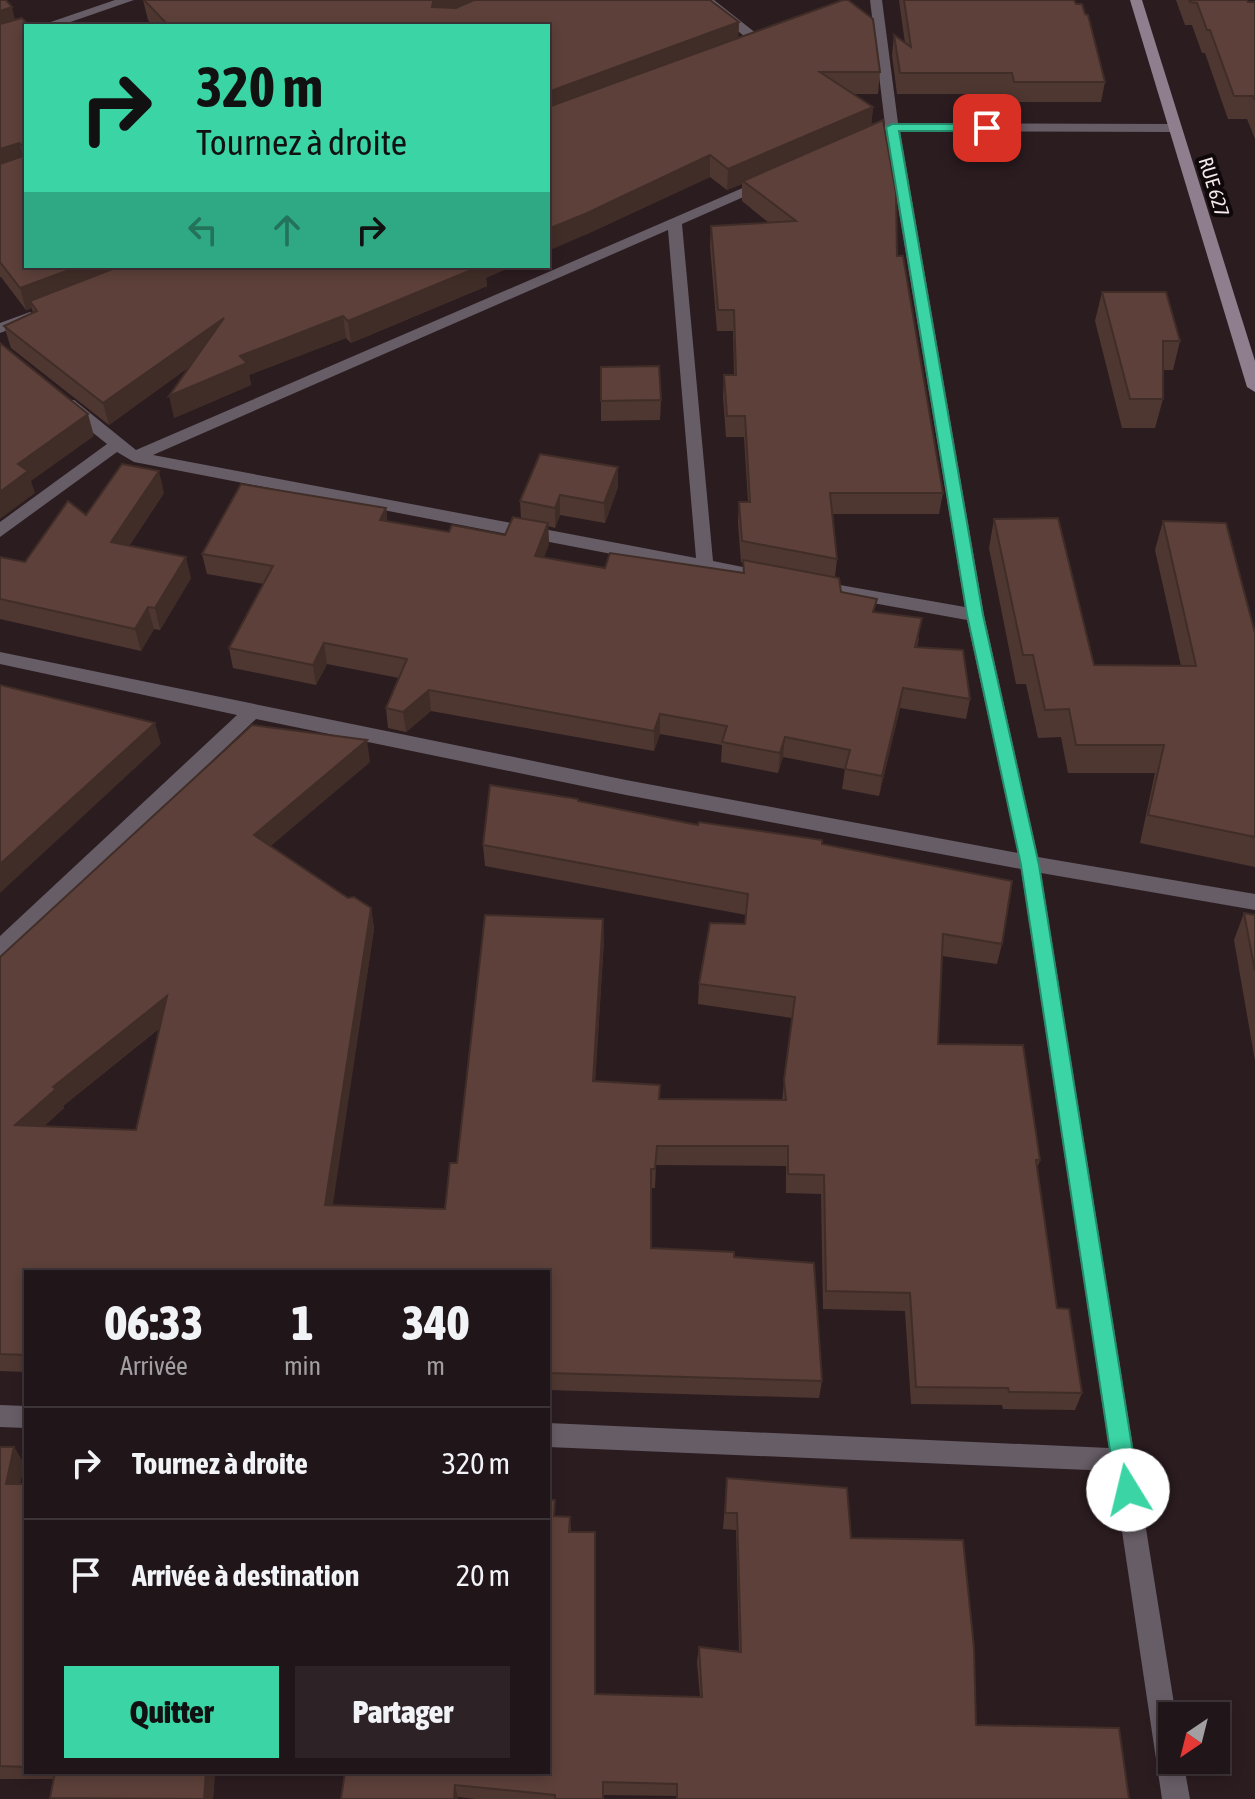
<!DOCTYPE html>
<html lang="fr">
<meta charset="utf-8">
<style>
:root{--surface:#201518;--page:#2d2225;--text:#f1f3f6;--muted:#a29fa2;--line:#3d3437;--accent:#3ad4a5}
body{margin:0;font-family:"Asap Condensed",sans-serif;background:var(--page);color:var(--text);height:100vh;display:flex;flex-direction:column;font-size:30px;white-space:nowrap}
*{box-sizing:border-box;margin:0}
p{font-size:26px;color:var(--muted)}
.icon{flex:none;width:44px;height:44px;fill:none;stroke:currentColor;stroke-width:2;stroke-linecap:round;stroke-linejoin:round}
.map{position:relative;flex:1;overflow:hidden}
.drawer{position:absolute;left:24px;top:1270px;width:526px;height:504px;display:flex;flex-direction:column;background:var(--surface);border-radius:0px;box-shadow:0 4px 12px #0003,0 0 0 2px var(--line)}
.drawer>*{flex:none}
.banner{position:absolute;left:24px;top:24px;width:526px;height:244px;border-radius:0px;box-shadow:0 4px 12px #0003,0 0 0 2px var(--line);background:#3ad4a5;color:#111;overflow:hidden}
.needle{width:52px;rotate:215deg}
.controls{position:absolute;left:1158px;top:1702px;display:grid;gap:16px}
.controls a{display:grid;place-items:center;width:72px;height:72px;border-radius:0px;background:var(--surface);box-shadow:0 4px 12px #0003,0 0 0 2px var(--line);font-size:40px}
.pin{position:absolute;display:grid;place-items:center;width:68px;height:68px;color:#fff;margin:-34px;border-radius:16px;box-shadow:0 4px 12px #0006}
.me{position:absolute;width:88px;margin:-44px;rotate:351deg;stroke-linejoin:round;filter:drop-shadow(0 0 6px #0008)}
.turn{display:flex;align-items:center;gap:28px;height:168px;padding:0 40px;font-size:36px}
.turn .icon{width:104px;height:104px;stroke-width:2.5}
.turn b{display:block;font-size:56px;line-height:68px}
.lanes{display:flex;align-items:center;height:76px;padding:0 40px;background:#0003;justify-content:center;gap:40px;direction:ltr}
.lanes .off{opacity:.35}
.eta{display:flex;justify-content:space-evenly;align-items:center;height:136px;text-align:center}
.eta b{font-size:48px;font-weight:800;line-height:56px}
.primary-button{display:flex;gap:16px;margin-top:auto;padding:16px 40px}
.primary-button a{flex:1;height:92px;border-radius:0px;background:var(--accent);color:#111;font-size:32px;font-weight:800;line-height:92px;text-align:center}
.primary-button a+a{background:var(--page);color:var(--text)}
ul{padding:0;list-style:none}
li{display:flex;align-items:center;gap:24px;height:112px;padding:0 40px;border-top:2px solid var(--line)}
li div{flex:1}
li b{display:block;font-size:30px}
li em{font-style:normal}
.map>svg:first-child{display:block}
</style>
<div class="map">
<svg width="1255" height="1799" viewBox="0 0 1255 1799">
<rect width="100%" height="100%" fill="#2b1c20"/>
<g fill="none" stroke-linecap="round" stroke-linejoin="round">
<!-- street -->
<g fill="#675d66" fill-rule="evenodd">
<path d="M 115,0 L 134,0 L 59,26 L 39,26 Z"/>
<path d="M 700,0 L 714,0 L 767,42 L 755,45 Z"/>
<path d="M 870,0 L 882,0 L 898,123 L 1175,124 L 1182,128 L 1175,132 L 900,131 L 984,615 L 1038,857 L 1255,894 L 1255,910 L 1041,873 L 1176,1716 L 1172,1716 L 1172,1760 L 1183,1760 L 1190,1799 L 1162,1799 L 1113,1471 L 548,1447 L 548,1423 L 1109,1448 L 1021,869 L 626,795 L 256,719 L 7,955 L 0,957 L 0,936 L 237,715 L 0,664 L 0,652 L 626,780 L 1018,853 L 967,620 L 817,593 L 808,587 L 817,581 L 965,607 L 886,135 L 880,137 L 873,133 L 885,125 Z"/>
<path d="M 766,178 L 773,182 L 771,185 L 682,224 L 713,561 L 772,573 L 775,577 L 772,581 L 766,583 L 705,572 L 134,462 L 117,452 L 0,537 L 0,522 L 107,444 L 62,408 L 62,400 L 74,400 L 136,450 ZM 668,230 L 696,558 L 153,455 Z"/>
<path d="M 30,312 L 38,317 L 35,320 L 0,333 L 0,323 Z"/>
<path d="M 0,1405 L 26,1406 L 26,1428 L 0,1427 Z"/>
</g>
<!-- secondary -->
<path fill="#8f7f8e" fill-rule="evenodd" d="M 1130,0 L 1142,0 L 1255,361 L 1255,392 L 1247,387 Z"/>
</g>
<!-- wall -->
<g fill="#4f3731" fill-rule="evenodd">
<path d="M 0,0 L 15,20 L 22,18 L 26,266 L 513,266 L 486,278 L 487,286 L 351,343 L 346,338 L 249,375 L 251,385 L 174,418 L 189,367 L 109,425 L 11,348 L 4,326 L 33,313 L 32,308 L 26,310 L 1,277 L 0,277 Z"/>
<path d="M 143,0 L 739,22 L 738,38 L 880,72 L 878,94 L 853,94 L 873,107 L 871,125 L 943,493 L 939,514 L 833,514 L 837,559 L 835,577 L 841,592 L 919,638 L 917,647 L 970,699 L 966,719 L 900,708 L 879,796 L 842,789 L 845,769 L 783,757 L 778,773 L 721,762 L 722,745 L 660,734 L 654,751 L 431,711 L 406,732 L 388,728 L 386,708 L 399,678 L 327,664 L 316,685 L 233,668 L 229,648 L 264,584 L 207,574 L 202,554 L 386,508 L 387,521 L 449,532 L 505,535 L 521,518 L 520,501 L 618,467 L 618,487 L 605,523 L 560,515 L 555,528 L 548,526 L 549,544 L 544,557 L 605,568 L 743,573 L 743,563 L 741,562 L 738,523 L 739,502 L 748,502 L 744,437 L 726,437 L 723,396 L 724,375 L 734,375 L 733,331 L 717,331 L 710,246 L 711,226 L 769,223 L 742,201 L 742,184 L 727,190 L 710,177 L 585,235 L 548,26 L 153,26 L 148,20 Z"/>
<path d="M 899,0 L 1074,0 L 1105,82 L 1101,102 L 1010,102 L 1009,94 L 897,94 L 892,55 L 894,35 L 905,43 Z"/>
<path d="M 1176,0 L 1247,0 L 1248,2 L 1255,2 L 1255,139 L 1247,119 L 1228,119 L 1205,53 L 1202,53 L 1192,25 L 1185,25 Z"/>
<path d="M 1102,292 L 1180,341 L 1173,370 L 1163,370 L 1163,399 L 1155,428 L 1122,428 L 1095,321 Z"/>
<path d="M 601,367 L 661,400 L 660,420 L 601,421 Z"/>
<path d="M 164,493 L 129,546 L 191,578 L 160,630 L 154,629 L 141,651 L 0,619 L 0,557 L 25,562 L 86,515 Z"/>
<path d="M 994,519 L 1094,665 L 1181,666 L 1155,550 L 1163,521 L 1255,633 L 1255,867 L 1140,843 L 1155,773 L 1068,773 L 1061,737 L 1038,738 L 1026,684 L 1016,684 L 989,548 Z"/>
<path d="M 370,762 L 270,846 L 348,898 L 371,908 L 374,929 L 332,1205 L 445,1209 L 457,1163 L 603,919 L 604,940 L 595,1081 L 660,1099 L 782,1100 L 792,1018 L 698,1004 L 699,984 L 745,924 L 746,915 L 485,866 L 483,845 L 578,801 L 698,825 L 822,844 L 1002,944 L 997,964 L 942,956 L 938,1044 L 1040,1160 L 1037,1169 L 1057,1308 L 1082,1393 L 1075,1410 L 1003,1409 L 1002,1405 L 911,1404 L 905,1311 L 823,1309 L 821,1194 L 786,1193 L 786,1166 L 656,1165 L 655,1188 L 651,1188 L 651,1248 L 734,1257 L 822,1381 L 819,1398 L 548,1390 L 548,1272 L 26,1272 L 26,1372 L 0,1371 L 0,957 ZM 160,1028 L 136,1130 L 44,1126 L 64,1108 L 63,1106 Z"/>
<path d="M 1244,913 L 1255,915 L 1255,1061 L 1234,940 Z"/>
<path d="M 0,1447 L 14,1447 L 24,1464 L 20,1484 L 26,1484 L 26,1772 L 215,1772 L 213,1799 L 51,1799 L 53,1779 L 0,1779 Z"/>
<path d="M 727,1478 L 851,1538 L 976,1725 L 1129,1799 L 676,1799 L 676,1796 L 604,1795 L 604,1799 L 476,1799 L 458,1797 L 458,1799 L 341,1799 L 548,1772 L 556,1516 L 570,1517 L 571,1532 L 596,1548 L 595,1694 L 700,1697 L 697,1662 L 699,1647 L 739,1651 L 736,1530 L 723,1529 Z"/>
</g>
<!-- shaded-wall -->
<g fill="#402d28">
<path d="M 439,0 L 496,0 L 434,26 L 432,7 L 433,2 Z"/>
<path d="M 12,7 L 17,28 L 0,34 L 0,11 Z"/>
<path d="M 739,22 L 738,43 L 548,114 L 548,92 Z"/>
<path d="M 873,107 L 871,128 L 743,181 L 742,184 L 727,190 L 728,169 Z"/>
<path d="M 19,143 L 25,164 L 0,172 L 0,149 Z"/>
<path d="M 710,155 L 710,177 L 585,235 L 548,251 L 548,229 Z"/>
<path d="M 80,266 L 143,266 L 30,301 L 32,308 L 26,310 L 20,288 Z"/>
<path d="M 479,266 L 513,266 L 486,278 L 487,286 L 351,343 L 348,321 Z"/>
<path d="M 343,316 L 346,338 L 249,375 L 251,385 L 174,418 L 169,396 L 240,356 Z"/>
<path d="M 224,318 L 228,339 L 109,425 L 103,403 Z"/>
<path d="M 88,414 L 94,436 L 31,481 L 35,493 L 0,519 L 0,492 L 18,464 Z"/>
<path d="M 618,467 L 618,487 L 605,523 L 604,503 Z"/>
<path d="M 159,471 L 164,493 L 117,564 L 111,542 Z"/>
<path d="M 560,495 L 560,515 L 555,528 L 555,508 Z"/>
<path d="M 386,508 L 388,529 L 380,520 Z"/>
<path d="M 548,523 L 549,544 L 536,576 L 535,556 Z"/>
<path d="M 186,557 L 191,578 L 160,630 L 155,608 Z"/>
<path d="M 148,607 L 154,629 L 141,651 L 135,629 Z"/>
<path d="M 324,643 L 327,664 L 316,685 L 313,665 Z"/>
<path d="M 903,688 L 900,708 L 879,796 L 882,776 Z"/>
<path d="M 429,690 L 431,711 L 406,732 L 403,712 Z"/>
<path d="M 660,714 L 660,734 L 654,751 L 654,731 Z"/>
<path d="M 155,723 L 161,744 L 0,893 L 0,864 Z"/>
<path d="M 785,737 L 783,757 L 778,773 L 780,753 Z"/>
<path d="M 367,740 L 370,762 L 259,856 L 254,835 Z"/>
<path d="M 371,908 L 374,929 L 330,1224 L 325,1205 Z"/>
<path d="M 603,919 L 604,940 L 594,1101 L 593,1081 Z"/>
<path d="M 167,996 L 173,1017 L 63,1106 L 64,1108 L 24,1145 L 15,1125 L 53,1087 Z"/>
<path d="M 14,1447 L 24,1464 L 17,1501 L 6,1484 Z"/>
<path d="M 206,1772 L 215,1772 L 213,1799 L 204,1799 Z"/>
<path d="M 455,1785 L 458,1797 L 458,1799 L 454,1799 Z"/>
</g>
<!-- building -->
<g fill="#5c4039" stroke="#402d28" stroke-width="2" fill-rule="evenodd">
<path d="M 0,0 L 6,0 L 12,7 L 0,11 Z"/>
<path d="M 144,0 L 439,0 L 433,2 L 432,7 L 456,8 L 474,0 L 710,0 L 739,22 L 548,92 L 548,26 L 169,26 Z"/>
<path d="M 843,0 L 848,0 L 873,19 L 880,72 L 820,72 L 873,107 L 728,169 L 710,155 L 585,214 L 548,229 L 548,107 Z"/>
<path d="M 904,0 L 1074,0 L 1076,4 L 1082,4 L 1085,14 L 1088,15 L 1105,82 L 1014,82 L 1012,73 L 900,73 L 894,35 L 911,47 Z"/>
<path d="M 1189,0 L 1247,0 L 1248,2 L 1255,2 L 1255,100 L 1253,96 L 1234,96 L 1210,30 L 1207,30 L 1197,3 L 1190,2 Z"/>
<path d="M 22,18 L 29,26 L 26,26 L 26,266 L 80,266 L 20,288 L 0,262 L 0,164 L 23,156 L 23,146 L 19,143 L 0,149 L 0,24 Z"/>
<path d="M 883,120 L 896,193 L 897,256 L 903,256 L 943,493 L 830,493 L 837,559 L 742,541 L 739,502 L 750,502 L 745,416 L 727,416 L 724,375 L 736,375 L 734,310 L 718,310 L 711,226 L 796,221 L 743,181 Z"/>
<path d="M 120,266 L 481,266 L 348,321 L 343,316 L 240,356 L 247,363 L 169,396 L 224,318 L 103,403 L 4,326 L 37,311 L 30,301 Z"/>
<path d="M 1102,292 L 1166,292 L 1180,341 L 1163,341 L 1163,399 L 1130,399 Z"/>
<path d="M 0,343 L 88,414 L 18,464 L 28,471 L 0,492 Z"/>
<path d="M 659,366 L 661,400 L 601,401 L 601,367 Z"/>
<path d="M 540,454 L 618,467 L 604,503 L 560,495 L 555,508 L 520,501 Z"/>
<path d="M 122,464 L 159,471 L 111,542 L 186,557 L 155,608 L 148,607 L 135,629 L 0,599 L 0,557 L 25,562 L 68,501 L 86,515 Z"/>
<path d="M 241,484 L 386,508 L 380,520 L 449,532 L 452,525 L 505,535 L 513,517 L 548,523 L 535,556 L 605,568 L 610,553 L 744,573 L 743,560 L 839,578 L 841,592 L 877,599 L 873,612 L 922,618 L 915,647 L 963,650 L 970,699 L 903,688 L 882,776 L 845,769 L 850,750 L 785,737 L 780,753 L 722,742 L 727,726 L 660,714 L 654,731 L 429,690 L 403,712 L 386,708 L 407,659 L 324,643 L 313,665 L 229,648 L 273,566 L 202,554 Z"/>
<path d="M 1058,518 L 1094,665 L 1196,666 L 1163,521 L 1226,523 L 1255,633 L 1255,837 L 1148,815 L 1164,745 L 1076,745 L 1069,709 L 1045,710 L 1033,655 L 1023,655 L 994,519 Z"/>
<path d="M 0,685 L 155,723 L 0,864 Z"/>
<path d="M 252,725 L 367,740 L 254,835 L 348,898 L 354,897 L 371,908 L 325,1205 L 445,1209 L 450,1163 L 457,1163 L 485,915 L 603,919 L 593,1081 L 660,1085 L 659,1099 L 786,1100 L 784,1080 L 795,997 L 699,984 L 710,923 L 745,924 L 748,894 L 483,845 L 490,785 L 578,799 L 578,801 L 698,825 L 699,822 L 822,840 L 822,844 L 1012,881 L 1002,944 L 943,934 L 938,1044 L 1023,1045 L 1040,1160 L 1036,1160 L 1057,1308 L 1069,1309 L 1082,1393 L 1009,1392 L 1008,1388 L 916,1387 L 910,1293 L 826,1291 L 824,1175 L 788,1174 L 788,1146 L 657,1146 L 655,1169 L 651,1169 L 651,1248 L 734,1252 L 734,1257 L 814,1263 L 822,1381 L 548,1373 L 548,1272 L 431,1272 L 411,1271 L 411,1272 L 26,1272 L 26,1355 L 0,1354 L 0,957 ZM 167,996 L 136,1130 L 15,1125 L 56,1089 L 53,1087 Z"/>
<path d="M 1244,913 L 1255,915 L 1255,971 Z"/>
<path d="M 0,1447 L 14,1447 L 6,1484 L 26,1484 L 26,1767 L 0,1766 Z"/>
<path d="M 727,1478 L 847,1488 L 851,1538 L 963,1540 L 974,1648 L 976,1725 L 1119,1728 L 1129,1799 L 677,1799 L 677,1784 L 603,1782 L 603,1799 L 555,1799 L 555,1795 L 455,1785 L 454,1799 L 341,1799 L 345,1772 L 548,1772 L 548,1500 L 555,1500 L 554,1516 L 570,1517 L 569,1532 L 595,1532 L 595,1694 L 702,1697 L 699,1647 L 741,1652 L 737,1513 L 725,1513 Z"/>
<path d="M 55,1772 L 206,1772 L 204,1799 L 50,1798 Z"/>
</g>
<!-- route -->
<path fill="#3ad4a5" stroke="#268a6b" stroke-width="2" d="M 892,124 L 987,124 L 993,128 L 987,131 L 899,131 L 983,615 L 1039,865 L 1139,1490 L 1136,1498 L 1128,1501 L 1120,1498 L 1116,1490 L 1021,865 L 967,615 L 886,127 Z"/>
<g text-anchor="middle" stroke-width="8" stroke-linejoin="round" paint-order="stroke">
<!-- far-street labels -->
<g font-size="20" fill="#f6eaed" stroke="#0f080a">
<text transform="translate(1214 187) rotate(73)" y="7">RUE 627</text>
</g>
</g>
</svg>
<div class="controls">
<a><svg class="needle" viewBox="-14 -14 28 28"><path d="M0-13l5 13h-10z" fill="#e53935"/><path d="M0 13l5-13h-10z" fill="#a29fa2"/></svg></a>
</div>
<div class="pin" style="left:987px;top:128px;background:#d93025"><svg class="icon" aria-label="arrive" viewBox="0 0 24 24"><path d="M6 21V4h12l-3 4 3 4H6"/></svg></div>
<svg class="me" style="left:1128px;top:1490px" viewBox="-20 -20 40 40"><circle r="19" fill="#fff"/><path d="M0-13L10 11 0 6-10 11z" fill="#3ad4a5"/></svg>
<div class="banner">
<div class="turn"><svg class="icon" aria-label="right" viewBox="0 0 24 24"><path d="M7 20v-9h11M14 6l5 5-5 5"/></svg><div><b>320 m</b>Tournez à droite</div></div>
<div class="lanes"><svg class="icon off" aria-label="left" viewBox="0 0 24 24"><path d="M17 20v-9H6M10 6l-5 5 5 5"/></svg><svg class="icon off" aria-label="ahead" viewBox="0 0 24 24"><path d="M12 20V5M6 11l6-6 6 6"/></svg><svg class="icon" aria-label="right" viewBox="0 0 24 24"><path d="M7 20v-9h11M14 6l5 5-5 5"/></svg></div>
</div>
<section class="drawer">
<div class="eta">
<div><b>06:33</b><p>Arrivée</p></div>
<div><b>1</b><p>min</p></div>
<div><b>340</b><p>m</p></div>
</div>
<ul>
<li><svg class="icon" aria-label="right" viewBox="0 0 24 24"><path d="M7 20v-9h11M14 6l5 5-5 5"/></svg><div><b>Tournez à droite</b></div><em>320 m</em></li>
<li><svg class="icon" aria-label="arrive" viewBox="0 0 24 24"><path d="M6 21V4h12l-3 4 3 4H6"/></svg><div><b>Arrivée à destination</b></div><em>20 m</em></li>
</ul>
<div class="primary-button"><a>Quitter</a><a>Partager</a></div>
</section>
</div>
